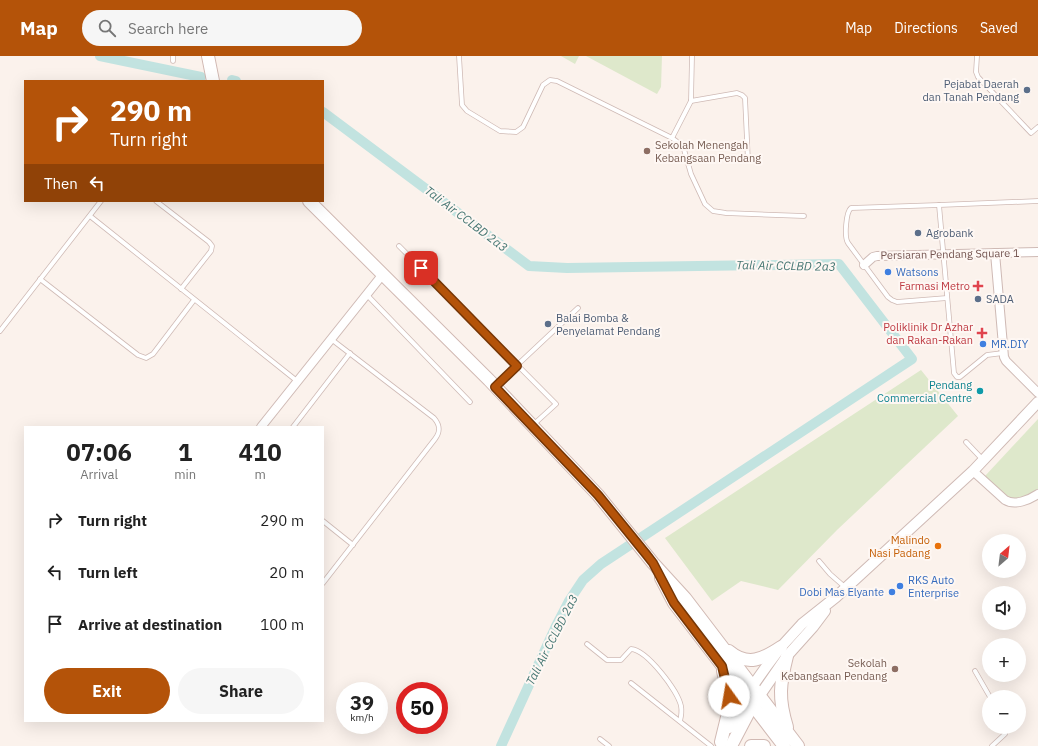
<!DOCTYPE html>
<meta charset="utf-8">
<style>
:root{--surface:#fff;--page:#f6f6f6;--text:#222;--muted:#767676;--accent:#b45309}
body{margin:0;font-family:"IBM Plex Sans",sans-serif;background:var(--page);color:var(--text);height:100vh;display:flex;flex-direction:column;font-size:15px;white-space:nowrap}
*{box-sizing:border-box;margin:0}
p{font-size:13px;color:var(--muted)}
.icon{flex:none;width:22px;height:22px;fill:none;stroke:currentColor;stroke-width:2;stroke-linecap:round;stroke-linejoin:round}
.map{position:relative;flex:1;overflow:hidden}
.sheet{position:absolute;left:24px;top:370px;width:300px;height:296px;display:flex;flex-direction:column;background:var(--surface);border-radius:0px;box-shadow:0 4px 16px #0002}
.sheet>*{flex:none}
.guide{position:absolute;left:24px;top:24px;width:300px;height:122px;border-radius:0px;box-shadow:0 4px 16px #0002;background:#b45309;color:#fff;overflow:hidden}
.needle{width:26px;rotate:28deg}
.controls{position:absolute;left:982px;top:478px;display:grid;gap:8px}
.controls a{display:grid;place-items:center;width:44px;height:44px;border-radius:50%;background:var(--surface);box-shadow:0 4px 16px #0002;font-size:20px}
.speed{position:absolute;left:336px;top:626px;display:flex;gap:8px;font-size:20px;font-weight:700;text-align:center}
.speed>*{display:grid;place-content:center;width:52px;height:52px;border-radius:50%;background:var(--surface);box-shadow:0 4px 16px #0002;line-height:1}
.speed small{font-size:10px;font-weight:400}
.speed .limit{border:6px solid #d22;background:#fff;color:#111}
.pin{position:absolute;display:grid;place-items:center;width:34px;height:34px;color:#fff;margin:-17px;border-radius:8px;box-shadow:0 2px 6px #0006}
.me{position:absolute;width:44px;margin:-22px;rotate:347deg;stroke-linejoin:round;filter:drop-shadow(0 0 3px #0008)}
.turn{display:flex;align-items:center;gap:14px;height:84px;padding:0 20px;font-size:18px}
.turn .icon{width:52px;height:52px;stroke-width:2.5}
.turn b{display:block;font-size:28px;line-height:34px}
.then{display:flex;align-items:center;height:38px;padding:0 20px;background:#0003;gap:8px;font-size:15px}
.eta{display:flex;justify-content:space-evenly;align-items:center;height:68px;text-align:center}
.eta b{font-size:24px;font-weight:800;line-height:28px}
.cta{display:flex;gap:8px;margin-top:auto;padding:8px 20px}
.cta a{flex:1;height:46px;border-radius:24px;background:var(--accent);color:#fff;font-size:16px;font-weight:800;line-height:46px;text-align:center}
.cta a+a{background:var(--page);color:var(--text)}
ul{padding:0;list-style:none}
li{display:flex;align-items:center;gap:12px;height:52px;padding:0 20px}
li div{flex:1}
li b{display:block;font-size:15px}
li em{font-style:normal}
header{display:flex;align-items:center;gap:24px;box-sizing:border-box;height:56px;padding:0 20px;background:var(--accent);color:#fff}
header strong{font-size:19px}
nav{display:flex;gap:22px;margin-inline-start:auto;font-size:14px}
.search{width:280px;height:36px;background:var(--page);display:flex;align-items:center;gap:10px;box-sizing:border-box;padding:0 14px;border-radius:22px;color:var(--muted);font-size:15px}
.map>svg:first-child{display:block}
</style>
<header>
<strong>Map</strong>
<div class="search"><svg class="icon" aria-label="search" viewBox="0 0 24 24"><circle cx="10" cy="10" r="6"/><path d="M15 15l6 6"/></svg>Search here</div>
<nav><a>Map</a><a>Directions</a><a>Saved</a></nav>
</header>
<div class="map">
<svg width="1038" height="690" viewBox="0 0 1038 690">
<rect width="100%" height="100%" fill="#fbf2ec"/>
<!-- green -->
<g fill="#dee8cb">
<path d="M 561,0 L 579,0 L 575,8 Z"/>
<path d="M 586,0 L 662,0 L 661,31 L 657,38 Z"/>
<path d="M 921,314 L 958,360 L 837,474 L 778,534 L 741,525 L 712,545 L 665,482 Z"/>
<path d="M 1038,363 L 1038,434 L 1026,441 L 1010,443 L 985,420 Z"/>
</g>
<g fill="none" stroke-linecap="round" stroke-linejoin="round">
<!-- canal -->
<g stroke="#c2e3e0" stroke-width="10">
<path d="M 100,0 L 201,21"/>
<path d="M 232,24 L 236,25"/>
<path d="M 323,56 L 529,210 L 567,212 L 839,208 L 912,303 L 601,508 L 583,524 L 569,545 L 556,570 L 501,690"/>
</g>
<!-- service casing -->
<g stroke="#cfbab5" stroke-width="5.5">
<g id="service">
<path d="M 459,0 L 462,49 L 467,55 L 500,75 L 516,76 L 523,71 L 543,29 L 550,24 L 557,25 L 672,82 L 691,45 L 692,0"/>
<path d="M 977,0 L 976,16 L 978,21 L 1031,77 L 1038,71"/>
<path d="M 173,5 L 173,0"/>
<path d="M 691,45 L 737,37 L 742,39 L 745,42 L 748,105"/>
<path d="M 672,82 L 683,90 L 691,118 L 705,148 L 713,155 L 726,157 L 804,160"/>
<path d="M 156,145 L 209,186 L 212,190 L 211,195 L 181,233"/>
<path d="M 939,149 L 851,152 C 846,156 844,181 848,187 L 888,241 L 892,244 L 897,246 L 947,242"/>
<path d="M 90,160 L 297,325"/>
<path d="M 399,190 L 556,348 L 533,369"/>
<path d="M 40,223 L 138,299 L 146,302 L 153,298 L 194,244"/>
<path d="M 367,239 L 470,346"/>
<path d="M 0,275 L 101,145"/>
<path d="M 1003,297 L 987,299 L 960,321 L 957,321 L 954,317 L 939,149 L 1038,145"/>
<path d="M 495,330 L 578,252"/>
<path d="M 293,371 L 350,297"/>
<path d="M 966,386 L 984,405"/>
<path d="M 323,465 L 353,489"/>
<path d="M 819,505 L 830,518 L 846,532"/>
<path d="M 323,527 L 435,383 C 441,375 440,369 434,362 L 331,283"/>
<path d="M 587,588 L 607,604 L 621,604 L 631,593 C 647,594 678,635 681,650 C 682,655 681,661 680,665"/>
<path d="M 975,615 L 990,641"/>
<path d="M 631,627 L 711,690"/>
<path d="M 600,683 L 609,690"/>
<path d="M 992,690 L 1005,678 L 1007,671"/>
</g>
</g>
<!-- minor casing -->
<g stroke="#cfbab5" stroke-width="10">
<g id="minor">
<path d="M 995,197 L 1004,301 L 1006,305 L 1038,337"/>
<path d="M 864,209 L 873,201 L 877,200 L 1038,196"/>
<path d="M 261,371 L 383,218"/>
<path d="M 973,415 L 1005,444 C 1015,450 1029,444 1038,438"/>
</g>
</g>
<!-- tertiary casing -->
<g stroke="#cfbab5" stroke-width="12">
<g id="tertiary">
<path d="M 749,635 L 766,611 L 781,591 L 802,568 L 836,541 L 973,415 L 1038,346"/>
<path d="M 756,645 L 787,600 L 813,571 L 825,555"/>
</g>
</g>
<!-- secondary casing -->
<g stroke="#d1b9b3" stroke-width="14">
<g id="secondary">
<path d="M 208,0 L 213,25"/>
<path d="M 309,145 L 489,324 L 598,439 L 653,507 L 685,542 L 798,690"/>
<path d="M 661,522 L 674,547 L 784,690"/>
<path d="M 729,595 C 748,611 763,603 781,591"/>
<path d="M 787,600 C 780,628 778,642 787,671"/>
<path d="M 729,671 L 746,641"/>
<path d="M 721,686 L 730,649 L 729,640 L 723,615"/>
<path d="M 731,690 L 752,650"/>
<path d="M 751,690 L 764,690"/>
</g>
</g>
<!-- service -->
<use href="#service" stroke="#fff" stroke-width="4"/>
<!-- minor -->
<use href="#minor" stroke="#fff" stroke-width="8"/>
<!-- tertiary -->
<use href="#tertiary" stroke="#fff" stroke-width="10"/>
<!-- secondary -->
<use href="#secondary" stroke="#fff" stroke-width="12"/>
</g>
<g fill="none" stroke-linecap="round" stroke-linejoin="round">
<!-- route casing -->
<g stroke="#753606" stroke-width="10">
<path id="route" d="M 421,212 L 517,310 L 495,331 L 598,439 L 646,498 L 653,507 L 674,547 L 722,610 L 729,640"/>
</g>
<!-- route -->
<use href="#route" stroke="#b45309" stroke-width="7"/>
</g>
<!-- markers -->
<g fill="#5c6f8a" stroke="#fef7f3" stroke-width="1.5">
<circle cx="1027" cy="34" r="4"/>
<circle cx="918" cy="177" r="4"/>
<circle cx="978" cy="243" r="4"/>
<circle cx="548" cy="268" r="4"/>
</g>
<g fill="#8d6e63" stroke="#fef7f3" stroke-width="1.5">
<circle cx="647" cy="95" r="4"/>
<circle cx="895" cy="613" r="4"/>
</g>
<g fill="#3f7fe0" stroke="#fef7f3" stroke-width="1.5">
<circle cx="888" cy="216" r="4"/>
<circle cx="983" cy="288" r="4"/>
<circle cx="900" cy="530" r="4"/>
<circle cx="892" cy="536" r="4"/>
</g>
<g fill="#e0444e" stroke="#fef7f3" stroke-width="1.5">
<path d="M976 224h4v4h4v4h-4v4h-4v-4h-4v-4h4z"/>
<path d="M980 271h4v4h4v4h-4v4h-4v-4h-4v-4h4z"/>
</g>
<circle fill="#0f9aa8" stroke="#fef7f3" stroke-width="1.5" cx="980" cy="335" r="4"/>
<circle fill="#e8710a" stroke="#fef7f3" stroke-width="1.5" cx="938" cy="490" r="4"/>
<g text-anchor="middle" stroke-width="4" stroke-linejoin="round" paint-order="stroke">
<!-- service labels -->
<g font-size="11" fill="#4e5e75" stroke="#fef7f3" text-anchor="start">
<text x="1019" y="32" text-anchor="end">Pejabat Daerah<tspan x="1019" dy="13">dan Tanah Pendang</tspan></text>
<text x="926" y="181">Agrobank</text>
<text x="986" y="247">SADA</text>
<text x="556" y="266">Balai Bomba &amp;<tspan x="556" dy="13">Penyelamat Pendang</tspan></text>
</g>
<!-- education labels -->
<g font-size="11" fill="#785e54" stroke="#fef7f3" text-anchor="start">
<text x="655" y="93">Sekolah Menengah<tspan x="655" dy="13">Kebangsaan Pendang</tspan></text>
<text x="887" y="611" text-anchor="end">Sekolah<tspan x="887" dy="13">Kebangsaan Pendang</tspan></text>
</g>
<!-- street labels -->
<g font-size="11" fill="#745551" stroke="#fef7f3">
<text transform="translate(950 198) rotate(-1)" y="4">Persiaran Pendang Square 1</text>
</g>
<!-- shop labels -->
<g font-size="11" fill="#366cbe" stroke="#fef7f3" text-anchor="start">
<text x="896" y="220">Watsons</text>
<text x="991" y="292">MR.DIY</text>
<text x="908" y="528">RKS Auto<tspan x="908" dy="13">Enterprise</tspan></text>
<text x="884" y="540" text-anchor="end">Dobi Mas Elyante</text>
</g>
<!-- health labels -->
<g font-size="11" fill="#be3a42" stroke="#fef7f3" text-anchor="end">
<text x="970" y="234">Farmasi Metro</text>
<text x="973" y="275">Poliklinik Dr Azhar<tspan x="973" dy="13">dan Rakan-Rakan</tspan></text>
</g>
<!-- culture labels -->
<g font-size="11" fill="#0d838f" stroke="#fef7f3" text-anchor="end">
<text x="972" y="333">Pendang<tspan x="972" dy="13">Commercial Centre</tspan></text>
</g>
<!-- food labels -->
<g font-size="11" fill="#c56008" stroke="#fef7f3" text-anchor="end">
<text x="930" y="488">Malindo<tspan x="930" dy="13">Nasi Padang</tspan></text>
</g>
<!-- water labels -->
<g font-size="12" font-style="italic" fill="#467773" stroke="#fef7f3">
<text transform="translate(466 163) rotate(37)" y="4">Tali Air CCLBD 2a3</text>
<text transform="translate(786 210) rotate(1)" y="4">Tali Air CCLBD 2a3</text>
<text transform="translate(552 584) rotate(-63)" y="4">Tali Air CCLBD 2a3</text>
</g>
</g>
</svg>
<div class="controls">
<a><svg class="needle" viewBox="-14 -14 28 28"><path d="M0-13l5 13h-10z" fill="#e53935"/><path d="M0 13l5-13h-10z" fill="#767676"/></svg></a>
<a><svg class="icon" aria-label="sound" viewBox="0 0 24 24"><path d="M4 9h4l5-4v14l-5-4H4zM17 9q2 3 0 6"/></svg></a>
<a>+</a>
<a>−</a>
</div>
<div class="speed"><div>39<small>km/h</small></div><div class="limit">50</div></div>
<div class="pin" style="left:421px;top:212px;background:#d93025"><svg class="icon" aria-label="arrive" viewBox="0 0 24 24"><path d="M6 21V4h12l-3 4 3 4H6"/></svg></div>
<svg class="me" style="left:729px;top:640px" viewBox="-20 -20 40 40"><circle r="19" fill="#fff"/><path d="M0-13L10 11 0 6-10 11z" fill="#b45309"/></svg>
<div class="guide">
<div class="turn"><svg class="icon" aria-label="right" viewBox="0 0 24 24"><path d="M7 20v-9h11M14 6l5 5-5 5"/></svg><div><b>290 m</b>Turn right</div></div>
<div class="then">Then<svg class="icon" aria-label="left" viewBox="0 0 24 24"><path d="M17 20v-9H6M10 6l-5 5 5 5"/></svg></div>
</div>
<section class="sheet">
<div class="eta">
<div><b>07:06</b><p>Arrival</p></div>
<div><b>1</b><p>min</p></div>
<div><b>410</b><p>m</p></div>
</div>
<ul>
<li><svg class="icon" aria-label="right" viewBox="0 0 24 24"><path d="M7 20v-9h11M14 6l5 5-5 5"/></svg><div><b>Turn right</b></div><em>290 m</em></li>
<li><svg class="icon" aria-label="left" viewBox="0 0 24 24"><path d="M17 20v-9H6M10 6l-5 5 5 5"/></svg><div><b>Turn left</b></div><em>20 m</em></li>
<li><svg class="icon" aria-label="arrive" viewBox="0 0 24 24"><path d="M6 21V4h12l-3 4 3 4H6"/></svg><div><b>Arrive at destination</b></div><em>100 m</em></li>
</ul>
<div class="cta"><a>Exit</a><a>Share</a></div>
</section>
</div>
